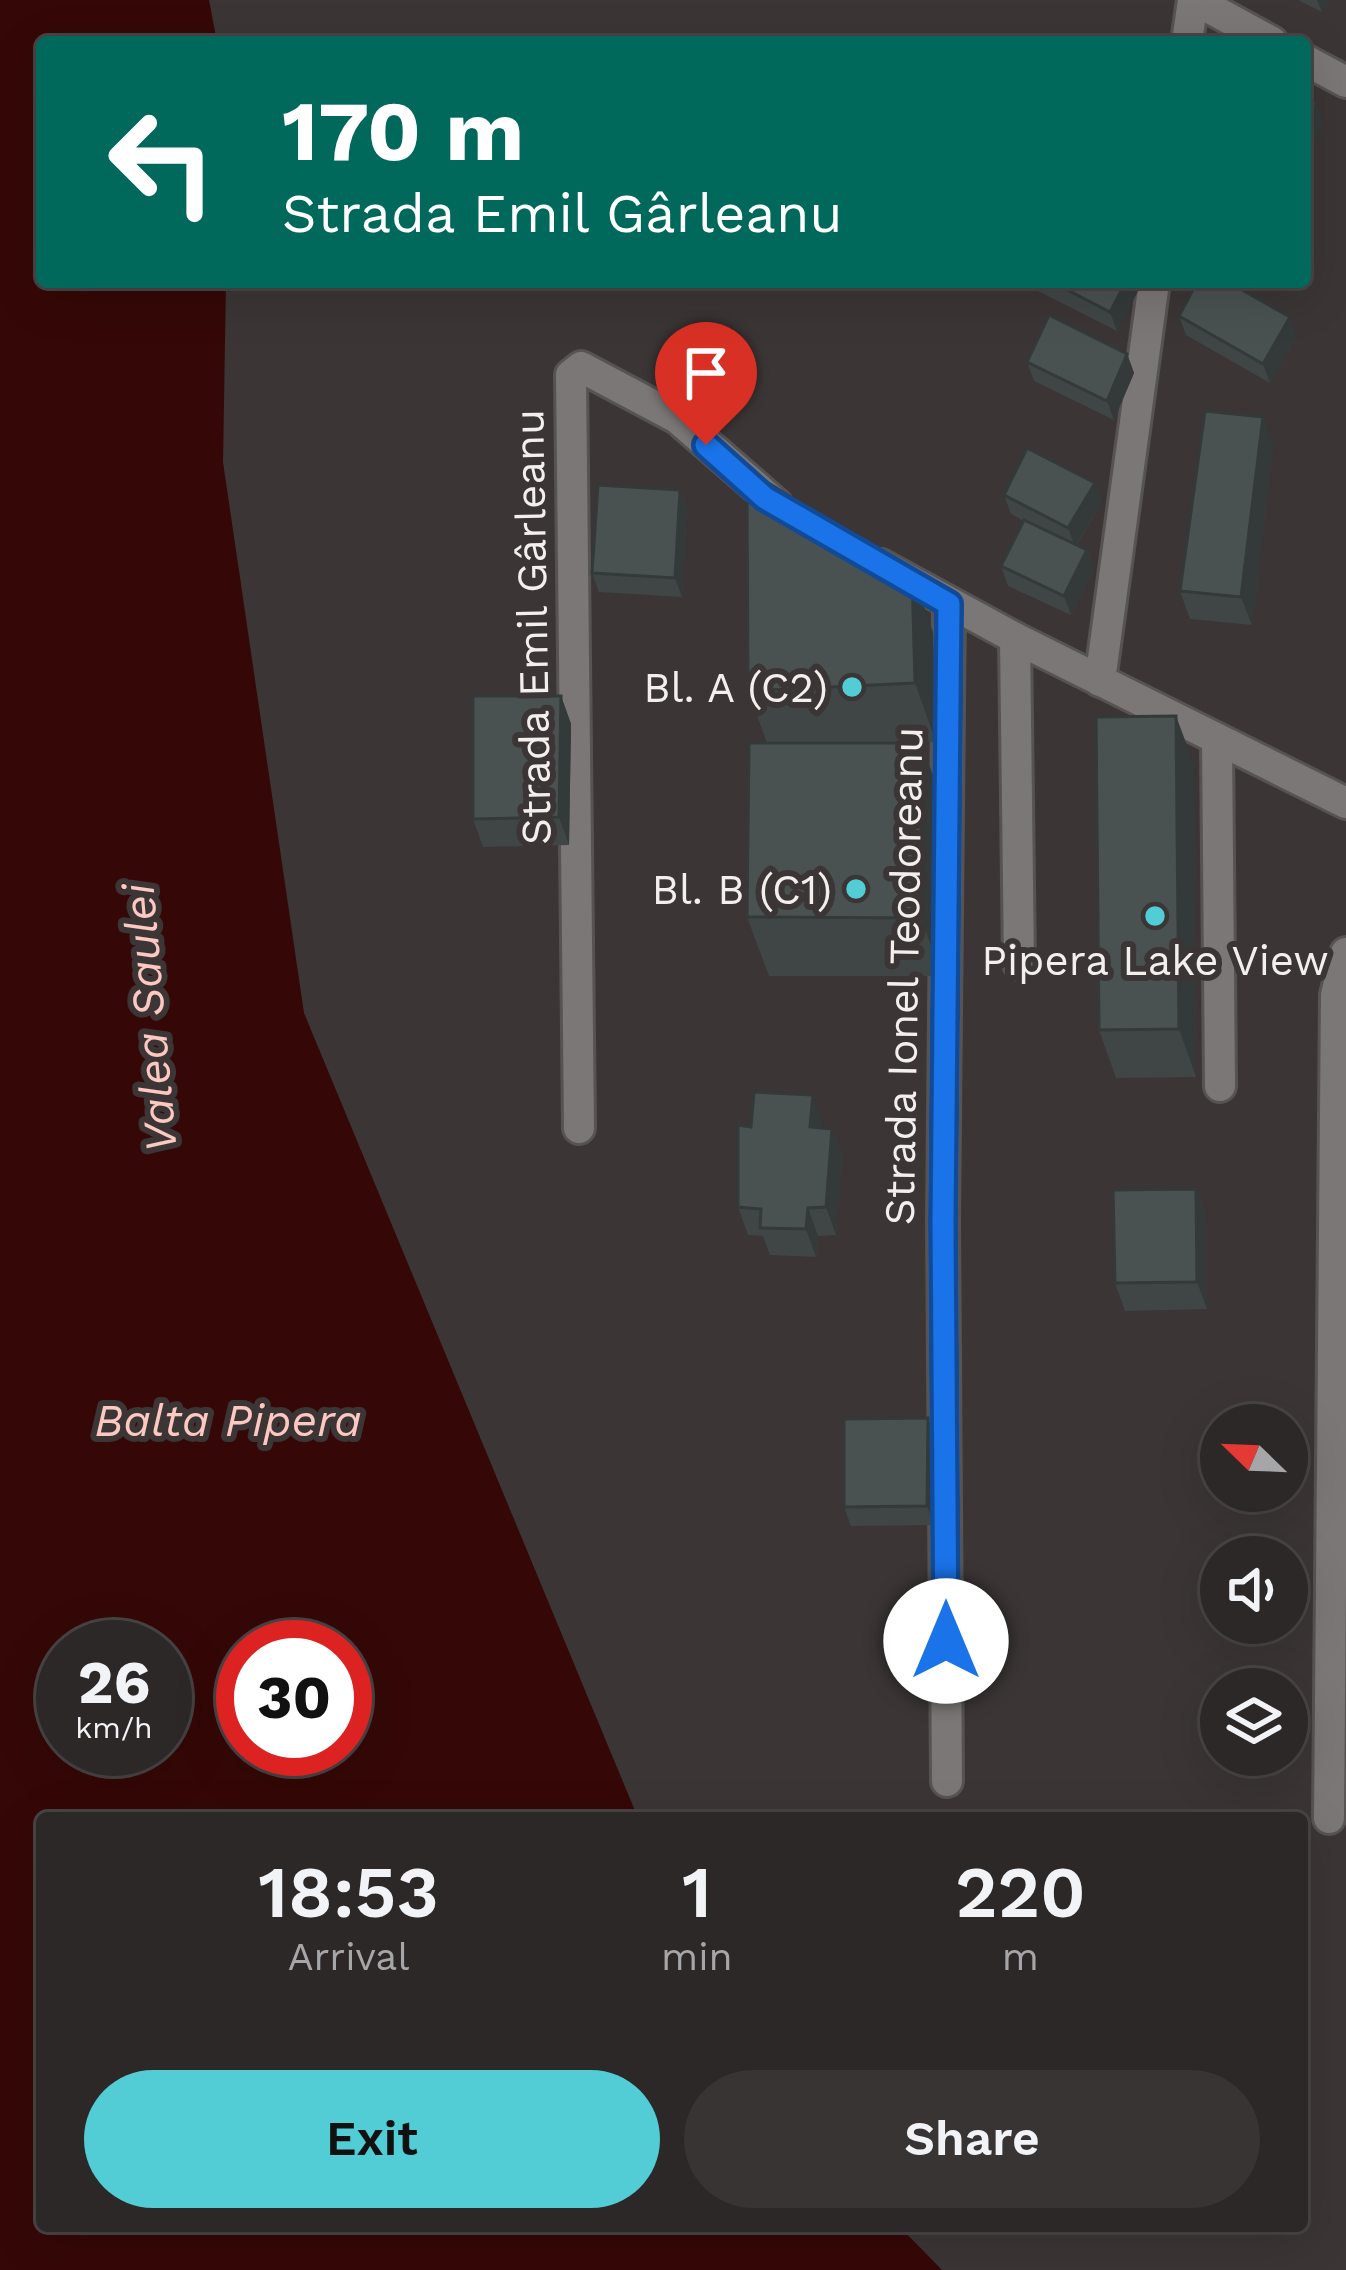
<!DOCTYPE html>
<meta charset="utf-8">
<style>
:root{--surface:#2c2828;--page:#383434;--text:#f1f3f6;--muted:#a6a6a8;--line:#484445;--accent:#52ccd5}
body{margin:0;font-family:"Work Sans",sans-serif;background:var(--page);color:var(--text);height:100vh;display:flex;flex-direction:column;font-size:45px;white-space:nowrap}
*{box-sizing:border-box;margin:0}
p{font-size:39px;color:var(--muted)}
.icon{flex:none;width:66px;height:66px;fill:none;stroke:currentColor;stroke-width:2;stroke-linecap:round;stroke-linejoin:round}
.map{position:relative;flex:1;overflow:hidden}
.sheet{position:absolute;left:36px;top:1812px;width:1272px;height:420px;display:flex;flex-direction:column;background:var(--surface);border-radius:12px;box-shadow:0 12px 48px #0002,0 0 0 3px var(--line)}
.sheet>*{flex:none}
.guide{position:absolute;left:36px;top:36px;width:1275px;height:252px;border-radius:12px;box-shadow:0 12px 48px #0002,0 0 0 3px var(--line);background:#00695c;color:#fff;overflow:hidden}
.needle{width:78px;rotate:293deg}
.controls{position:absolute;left:1200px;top:1404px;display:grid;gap:24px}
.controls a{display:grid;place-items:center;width:108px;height:108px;border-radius:50%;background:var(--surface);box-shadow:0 12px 48px #0002,0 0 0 3px var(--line);font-size:60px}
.speed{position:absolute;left:36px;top:1620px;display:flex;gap:24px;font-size:60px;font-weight:700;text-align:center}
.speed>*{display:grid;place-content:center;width:156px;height:156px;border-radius:50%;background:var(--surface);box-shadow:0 12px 48px #0002,0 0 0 3px var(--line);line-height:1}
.speed small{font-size:30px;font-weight:400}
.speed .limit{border:18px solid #d22;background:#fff;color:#111}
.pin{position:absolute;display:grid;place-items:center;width:102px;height:102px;color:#fff;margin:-123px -51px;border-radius:50% 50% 50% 0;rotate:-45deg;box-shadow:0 0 12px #0007}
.pin .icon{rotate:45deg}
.me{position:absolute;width:132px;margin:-66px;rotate:0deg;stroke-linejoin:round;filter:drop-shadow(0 0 9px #0008)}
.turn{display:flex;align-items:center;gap:42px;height:252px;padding:0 48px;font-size:54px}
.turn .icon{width:156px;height:156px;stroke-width:2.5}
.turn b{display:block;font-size:84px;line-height:102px}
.eta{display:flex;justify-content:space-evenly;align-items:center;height:204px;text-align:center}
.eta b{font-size:72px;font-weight:600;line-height:84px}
.action{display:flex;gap:24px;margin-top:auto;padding:24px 48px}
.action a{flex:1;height:138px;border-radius:72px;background:var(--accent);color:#111;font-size:48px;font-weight:600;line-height:138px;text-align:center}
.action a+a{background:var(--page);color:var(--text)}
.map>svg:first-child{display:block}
</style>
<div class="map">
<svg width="1346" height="2270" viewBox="0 0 1346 2270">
<rect width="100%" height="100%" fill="#3b3535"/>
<!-- water -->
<path fill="#350807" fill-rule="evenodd" d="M 0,0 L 209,0 L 217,42 L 42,42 L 42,282 L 226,282 L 223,462 L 304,1013 L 638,1818 L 42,1818 L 42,2226 L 899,2226 L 942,2270 L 0,2270 ZM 63,1647 L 165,1647 L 165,1749 L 63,1749 ZM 243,1647 L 345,1647 L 345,1749 L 243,1749 Z"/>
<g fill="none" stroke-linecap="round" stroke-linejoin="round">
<!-- minor casing -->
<g stroke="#585353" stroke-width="36">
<g id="minor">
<path d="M 1195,0 L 1272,42"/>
<path d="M 1187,42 L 1193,0"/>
<path d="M 1305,60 L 1346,82"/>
<path d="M 881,565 L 1015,638 L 1346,803"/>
<path d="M 1015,638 L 1019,964"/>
<path d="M 1100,681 L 1154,282"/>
<path d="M 1217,739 L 1220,1086"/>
<path d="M 579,1128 L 571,375 L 581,367 L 677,418 L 777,505"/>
<path d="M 947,1781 L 943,1222 L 949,604"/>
<path d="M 1329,1818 L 1336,995 L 1346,953"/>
</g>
</g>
<!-- minor -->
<use href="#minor" stroke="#7a7776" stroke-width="30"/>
</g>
<!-- wall -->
<g fill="#404646">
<path d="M 1298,0 L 1329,0 L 1322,12 Z"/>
<path d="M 1035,282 L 1137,282 L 1139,289 L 1117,331 L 1038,291 Z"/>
<path d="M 1179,316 L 1297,336 L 1270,383 L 1186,335 Z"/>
<path d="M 1127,354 L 1134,373 L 1114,420 L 1034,381 L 1027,362 Z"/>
<path d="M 1273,445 L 1252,625 L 1190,619 L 1180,591 Z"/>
<path d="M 1095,483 L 1102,502 L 1077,545 L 1087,550 L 1094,569 L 1071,615 L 1008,586 L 1001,566 L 1024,521 L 1011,514 L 1004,495 Z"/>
<path d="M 680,490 L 687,509 L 682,597 L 599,592 L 592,573 Z"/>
<path d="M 933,632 L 936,742 L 904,743 L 943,802 L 942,976 L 769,976 L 747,917 L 767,743 L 748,691 Z"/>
<path d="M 561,696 L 571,724 L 569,845 L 483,847 L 473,819 Z"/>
<path d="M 1194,764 L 1196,1077 L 1116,1078 L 1099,1030 Z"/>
<path d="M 823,1123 L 822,1128 L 832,1129 L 842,1157 L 836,1235 L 818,1236 L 816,1257 L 770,1255 L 763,1236 L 748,1235 L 738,1207 L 751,1127 Z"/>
<path d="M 1196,1189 L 1206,1216 L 1207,1309 L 1125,1311 L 1115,1283 Z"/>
<path d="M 928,1418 L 935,1437 L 934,1525 L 851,1526 L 844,1507 Z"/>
</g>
<!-- shaded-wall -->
<g fill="#343939">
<path d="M 1317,0 L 1329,0 L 1322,12 Z"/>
<path d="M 1317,103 L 1324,123 L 1305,158 L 1305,126 Z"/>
<path d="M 1305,193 L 1310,206 L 1305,215 Z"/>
<path d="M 1126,282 L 1137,282 L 1139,289 L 1117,331 L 1110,312 Z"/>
<path d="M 1290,317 L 1297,336 L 1270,383 L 1263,364 Z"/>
<path d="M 1127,354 L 1134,373 L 1114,420 L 1107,401 Z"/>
<path d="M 1263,417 L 1273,445 L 1252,625 L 1241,597 Z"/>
<path d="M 1095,483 L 1102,502 L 1075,547 L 1068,528 Z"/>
<path d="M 680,490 L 687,509 L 682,597 L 675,578 Z"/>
<path d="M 1087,550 L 1094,569 L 1071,615 L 1064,596 Z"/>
<path d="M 912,573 L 933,632 L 936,742 L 915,683 Z"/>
<path d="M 561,696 L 571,724 L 569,845 L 559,817 Z"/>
<path d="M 1176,716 L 1194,764 L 1196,1077 L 1179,1029 Z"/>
<path d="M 921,743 L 943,802 L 942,976 L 921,918 Z"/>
<path d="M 813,1095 L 823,1123 L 820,1155 L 810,1127 Z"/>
<path d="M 832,1129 L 842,1157 L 836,1235 L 826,1207 Z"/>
<path d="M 1196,1189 L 1206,1216 L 1207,1309 L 1197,1282 Z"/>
<path d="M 808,1208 L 818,1236 L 816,1257 L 806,1229 Z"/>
<path d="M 928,1418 L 935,1437 L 934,1525 L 927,1506 Z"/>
</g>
<!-- building -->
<g fill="#4a5151" stroke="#343939" stroke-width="3">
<path d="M 1305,97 L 1317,103 L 1305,126 Z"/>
<path d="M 1052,282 L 1126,282 L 1110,312 Z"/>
<path d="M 1197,282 L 1228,282 L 1290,317 L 1263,364 L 1179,316 Z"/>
<path d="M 1049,315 L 1127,354 L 1107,401 L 1027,362 Z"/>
<path d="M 1205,411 L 1263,417 L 1241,597 L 1180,591 Z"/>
<path d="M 1027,448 L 1095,483 L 1068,528 L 1004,495 Z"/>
<path d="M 747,482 L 770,484 L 912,573 L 915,683 L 748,691 Z"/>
<path d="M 598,485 L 680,490 L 675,578 L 592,573 Z"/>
<path d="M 1024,520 L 1087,550 L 1064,596 L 1001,566 Z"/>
<path d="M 473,696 L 561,696 L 559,817 L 473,819 Z"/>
<path d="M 1176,716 L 1179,1029 L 1099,1030 L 1096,717 Z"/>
<path d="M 749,743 L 921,743 L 921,918 L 747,917 Z"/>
<path d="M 754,1092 L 813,1095 L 810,1127 L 832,1129 L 826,1207 L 808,1208 L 806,1229 L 760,1228 L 761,1209 L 738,1207 L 738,1125 L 751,1127 Z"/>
<path d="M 1196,1189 L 1197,1282 L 1115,1283 L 1113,1190 Z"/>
<path d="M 928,1418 L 927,1506 L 844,1507 L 844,1419 Z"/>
</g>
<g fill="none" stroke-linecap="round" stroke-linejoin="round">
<!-- route casing -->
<g stroke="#114b97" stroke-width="30">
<path id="route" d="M 706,445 L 765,498 L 949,604 L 943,1222 L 946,1641"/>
</g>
<!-- route -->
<use href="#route" stroke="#1a73e8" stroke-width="21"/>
</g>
<!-- markers -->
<g fill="#52ccd5" stroke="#3b3535" stroke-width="4.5">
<circle cx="852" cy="687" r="12"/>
<circle cx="856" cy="889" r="12"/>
<circle cx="1155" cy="916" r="12"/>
</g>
<g text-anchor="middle" stroke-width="12" stroke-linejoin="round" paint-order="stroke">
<!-- street labels -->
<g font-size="42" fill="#f3efef" stroke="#3b3535">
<text transform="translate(532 627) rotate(-91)" y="15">Strada Emil Gârleanu</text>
<text transform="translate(903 976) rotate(-89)" y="15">Strada Ionel Teodoreanu</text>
</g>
<!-- poi labels -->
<g font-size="42" fill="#f3efef" stroke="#3b3535" text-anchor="end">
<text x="828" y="702">Bl. A (C2)</text>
<text x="832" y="904">Bl. B (C1)</text>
<text x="1155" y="975" text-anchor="middle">Pipera Lake View</text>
</g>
<!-- water labels -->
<g font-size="45" font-style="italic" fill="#fcc8c1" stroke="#3b3535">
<text transform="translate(149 1018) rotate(-95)" y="16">Valea Saulei</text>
<text x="228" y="1436">Balta Pipera</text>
</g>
</g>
</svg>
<div class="controls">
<a><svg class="needle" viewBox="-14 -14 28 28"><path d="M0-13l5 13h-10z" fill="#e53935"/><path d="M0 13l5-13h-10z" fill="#a6a6a8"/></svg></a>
<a><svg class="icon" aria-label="sound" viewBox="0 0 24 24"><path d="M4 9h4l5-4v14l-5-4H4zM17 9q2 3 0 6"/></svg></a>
<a><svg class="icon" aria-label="layers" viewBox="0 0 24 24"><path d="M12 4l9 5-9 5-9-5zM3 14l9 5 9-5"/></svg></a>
</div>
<div class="speed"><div>26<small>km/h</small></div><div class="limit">30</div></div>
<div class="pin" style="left:706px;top:445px;background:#d93025"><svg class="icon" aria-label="arrive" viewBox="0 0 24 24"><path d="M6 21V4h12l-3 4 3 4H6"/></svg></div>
<svg class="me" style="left:946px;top:1641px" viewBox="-20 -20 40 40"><circle r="19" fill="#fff"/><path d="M0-13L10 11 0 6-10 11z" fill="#1a73e8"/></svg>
<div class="guide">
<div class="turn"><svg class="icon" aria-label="left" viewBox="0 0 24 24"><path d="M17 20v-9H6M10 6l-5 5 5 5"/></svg><div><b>170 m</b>Strada Emil Gârleanu</div></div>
</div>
<section class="sheet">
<div class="eta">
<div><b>18:53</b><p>Arrival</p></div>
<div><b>1</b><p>min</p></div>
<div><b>220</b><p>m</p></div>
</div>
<div class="action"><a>Exit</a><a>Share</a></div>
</section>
</div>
